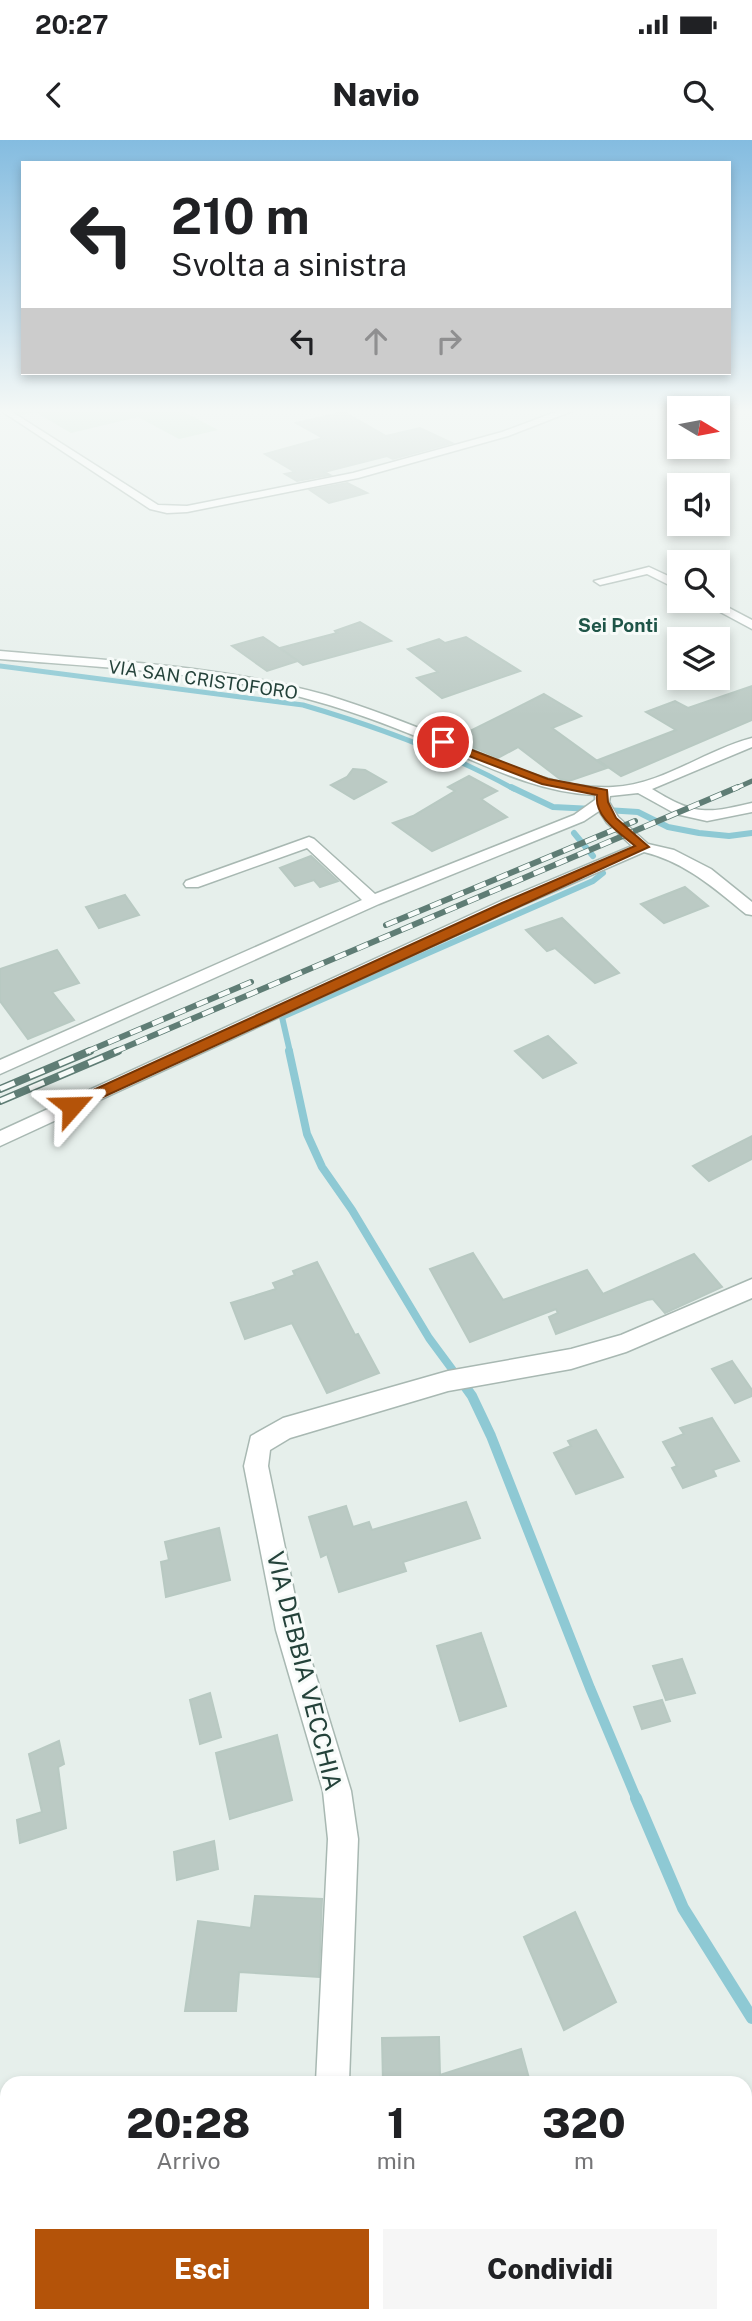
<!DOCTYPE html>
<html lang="it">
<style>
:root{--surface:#fff;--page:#f6f6f6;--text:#202124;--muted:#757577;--accent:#b45309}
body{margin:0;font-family:"Public Sans",sans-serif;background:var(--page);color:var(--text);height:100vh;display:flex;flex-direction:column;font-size:26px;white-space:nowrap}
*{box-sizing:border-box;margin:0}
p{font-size:23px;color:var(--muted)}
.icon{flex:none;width:38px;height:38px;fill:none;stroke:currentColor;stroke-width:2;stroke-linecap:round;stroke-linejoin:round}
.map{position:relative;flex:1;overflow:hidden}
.drawer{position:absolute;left:0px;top:1936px;width:752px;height:247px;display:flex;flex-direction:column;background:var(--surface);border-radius:21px 21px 0 0;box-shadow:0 4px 10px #0003}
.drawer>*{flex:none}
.guide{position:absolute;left:21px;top:21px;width:710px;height:214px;border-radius:0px;box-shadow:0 4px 10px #0003;background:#fff;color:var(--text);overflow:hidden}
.needle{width:46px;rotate:100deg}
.fabs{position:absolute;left:667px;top:256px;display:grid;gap:14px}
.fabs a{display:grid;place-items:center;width:63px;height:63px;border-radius:0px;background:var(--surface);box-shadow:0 4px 10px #0003;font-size:35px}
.pin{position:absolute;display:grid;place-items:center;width:60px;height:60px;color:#fff;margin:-30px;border:4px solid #fff;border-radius:50%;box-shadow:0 2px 7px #0007}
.me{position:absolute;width:77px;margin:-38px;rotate:65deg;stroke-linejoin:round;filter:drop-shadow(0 0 5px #0008)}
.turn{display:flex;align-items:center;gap:24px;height:147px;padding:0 35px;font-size:32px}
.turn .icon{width:91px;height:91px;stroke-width:2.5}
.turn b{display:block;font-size:49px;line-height:60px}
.lanes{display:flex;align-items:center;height:66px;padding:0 35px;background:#0003;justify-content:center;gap:35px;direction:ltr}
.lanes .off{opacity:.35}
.eta{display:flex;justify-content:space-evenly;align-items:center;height:119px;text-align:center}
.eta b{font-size:42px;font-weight:800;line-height:49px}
.button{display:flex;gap:14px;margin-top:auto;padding:14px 35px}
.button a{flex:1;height:80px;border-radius:0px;background:var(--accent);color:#fff;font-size:28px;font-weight:800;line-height:80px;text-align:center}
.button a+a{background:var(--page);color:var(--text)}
.status{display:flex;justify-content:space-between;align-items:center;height:49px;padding:0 35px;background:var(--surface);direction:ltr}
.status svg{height:19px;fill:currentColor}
header{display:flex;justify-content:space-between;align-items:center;height:91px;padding:0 35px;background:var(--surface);font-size:32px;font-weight:800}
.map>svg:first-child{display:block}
</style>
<div class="status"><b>20:27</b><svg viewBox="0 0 49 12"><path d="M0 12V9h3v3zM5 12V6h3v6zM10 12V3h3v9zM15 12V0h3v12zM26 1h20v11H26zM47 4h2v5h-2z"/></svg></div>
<header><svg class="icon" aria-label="back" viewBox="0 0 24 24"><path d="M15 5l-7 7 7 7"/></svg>Navio<svg class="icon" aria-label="search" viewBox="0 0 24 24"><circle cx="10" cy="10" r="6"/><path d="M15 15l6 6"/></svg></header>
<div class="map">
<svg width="752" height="2181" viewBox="0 0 752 2181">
<rect width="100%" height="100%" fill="#e6efeb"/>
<!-- green -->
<path fill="#bfe0c8" d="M 8,270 L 181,270 L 218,290 L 179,299 L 138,277 L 71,293 L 35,272 L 17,276 Z"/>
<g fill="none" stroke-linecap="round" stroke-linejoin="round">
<!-- stream-far4 -->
<path stroke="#8ec9d4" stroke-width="5" d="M 0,526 L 303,565 C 375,586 449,613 514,649"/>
<!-- stream-far3 -->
<g stroke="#8ec9d4" stroke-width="6">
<path d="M 511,647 L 553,667 L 593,669"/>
<path d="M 606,670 L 638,672 L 668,687 L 699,693 L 729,696 L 752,693"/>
<path d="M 574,693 L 593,716"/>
<path d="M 290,912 L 282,877 L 593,741 L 603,733"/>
</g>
<!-- stream-far2 -->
<path stroke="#8ec9d4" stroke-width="8" d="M 289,911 L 307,994 L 322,1027 L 352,1070 L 429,1198 L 463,1244"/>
<!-- stream-far1 -->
<path stroke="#8ec9d4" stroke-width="10" d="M 462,1242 L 472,1256 L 491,1296 L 590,1548 L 637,1660"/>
<!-- stream -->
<path stroke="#8ec9d4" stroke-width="12" d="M 636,1658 L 683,1768 L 752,1878"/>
</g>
<!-- building -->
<g fill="#bbcac4" stroke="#b8c9c2" stroke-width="2">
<path d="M 344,272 L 386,296 L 420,288 L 452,303 L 393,319 L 387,316 L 324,332 L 330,335 L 297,341 L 285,334 L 295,332 L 265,314 L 323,298 L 296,283 Z"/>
<path d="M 347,343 L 367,353 L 329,363 L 310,350 Z"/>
<path d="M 360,482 L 391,501 L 303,525 L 280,508 L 337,493 L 335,491 Z"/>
<path d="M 263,497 L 298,521 L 267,531 L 232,506 Z"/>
<path d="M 466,497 L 520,531 L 442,558 L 417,538 L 438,532 L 408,509 L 439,499 L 445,503 Z"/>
<path d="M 752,546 L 752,580 L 621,636 L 598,620 L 676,590 L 646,572 L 675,561 L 688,568 Z"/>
<path d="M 544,554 L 581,576 L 552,588 L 607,628 L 569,641 L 560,639 L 518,607 L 498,618 L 454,599 Z"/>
<path d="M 353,629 L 365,630 L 386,642 L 354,659 L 331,645 L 347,637 Z"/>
<path d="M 469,636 L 497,651 L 481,659 L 507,677 L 432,711 L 393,683 L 413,676 L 455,651 L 448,647 Z"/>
<path d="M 311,716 L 338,741 L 320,747 L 314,740 L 295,746 L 280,728 Z"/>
<path d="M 685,747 L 708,766 L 664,783 L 641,764 Z"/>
<path d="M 125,755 L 139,775 L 99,788 L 86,767 Z"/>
<path d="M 562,778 L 619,833 L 595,843 L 555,808 L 547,811 L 526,790 Z"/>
<path d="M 57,810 L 79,843 L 52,852 L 74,880 L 28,899 L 0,861 L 0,829 Z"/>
<path d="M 548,896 L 576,923 L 543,938 L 515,911 Z"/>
<path d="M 752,996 L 752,1019 L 709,1041 L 693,1026 Z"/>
<path d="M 473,1113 L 503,1160 L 587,1130 L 603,1154 L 694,1114 L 722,1147 L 665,1173 L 653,1159 L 647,1160 L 556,1194 L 549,1177 L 558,1173 L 556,1169 L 470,1202 L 430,1129 Z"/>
<path d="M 317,1122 L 355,1195 L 358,1194 L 379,1233 L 327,1253 L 292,1183 L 245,1199 L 231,1163 L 276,1149 L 273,1143 L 295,1135 L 293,1131 Z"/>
<path d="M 732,1221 L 752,1250 L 752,1256 L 735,1263 L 712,1229 Z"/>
<path d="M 712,1278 L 739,1321 L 713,1330 L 716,1336 L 683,1348 L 672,1328 L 677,1326 L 663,1302 L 684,1294 L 680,1288 Z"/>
<path d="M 596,1290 L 623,1337 L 576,1354 L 554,1313 L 571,1306 L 568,1301 Z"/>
<path d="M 466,1362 L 480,1398 L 403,1422 L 406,1431 L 339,1452 L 327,1414 L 321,1417 L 309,1377 L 346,1366 L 353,1387 L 369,1382 L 372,1390 Z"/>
<path d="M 219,1388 L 230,1440 L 166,1457 L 161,1422 L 169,1420 L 165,1402 Z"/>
<path d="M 481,1493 L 506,1566 L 460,1581 L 437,1506 Z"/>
<path d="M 682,1519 L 695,1553 L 666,1560 L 653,1526 Z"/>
<path d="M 210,1553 L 221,1597 L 200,1604 L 190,1560 Z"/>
<path d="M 662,1560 L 670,1581 L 642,1589 L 634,1567 Z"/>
<path d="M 277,1595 L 292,1660 L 230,1679 L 216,1613 Z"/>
<path d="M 59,1601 L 64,1624 L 58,1627 L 66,1688 L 20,1703 L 17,1680 L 42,1672 L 29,1614 Z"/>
<path d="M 214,1701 L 218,1729 L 177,1740 L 174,1712 Z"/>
<path d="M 255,1756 L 322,1759 L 319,1837 L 239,1832 L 236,1871 L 185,1871 L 198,1781 L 251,1788 Z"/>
<path d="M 575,1772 L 616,1862 L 564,1890 L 524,1797 Z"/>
<path d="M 439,1897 L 440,1935 L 521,1909 L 530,1942 L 383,1942 L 382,1898 Z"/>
</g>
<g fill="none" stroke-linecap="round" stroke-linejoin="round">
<!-- minor casing -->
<g stroke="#a8b8b2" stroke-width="3">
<g id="minor">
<path d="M 0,270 L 9,270 L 158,365 L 187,366 L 353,333 L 502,292 L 561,270 L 575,270 L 508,296 L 358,338 L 187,372 L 167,373 L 150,369 Z"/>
<path d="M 649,427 L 679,441 L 679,450 L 647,434 L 600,445 L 594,441 Z"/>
<path d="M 698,460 L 714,460 L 752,480 L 752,489 Z"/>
<path d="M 0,511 C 109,521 220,525 326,555 C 368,568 410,584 451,601 C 502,622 555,650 613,647 C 662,645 705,610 752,598 L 752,607 L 652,649 C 694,675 706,674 752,663 L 752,672 L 707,681 L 676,674 L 638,653 L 610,656 L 609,662 L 618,677 L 648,704 L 674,710 L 711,729 L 752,762 L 752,775 L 746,774 C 714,748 685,722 644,712 L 513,769 L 0,1006 L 0,991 L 501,761 L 632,706 L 607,683 L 599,671 L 584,681 L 379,764 L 0,934 L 0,920 L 362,760 L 307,708 L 198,747 L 186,747 L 184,744 L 186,741 L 309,697 L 314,699 L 375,754 L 574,675 L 595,660 L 595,655 C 542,653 492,629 444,608 C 402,590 359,573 315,561 C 213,531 105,528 0,519 Z"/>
<path d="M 752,1139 L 752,1158 L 626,1212 L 571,1229 L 448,1251 L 290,1298 L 270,1310 L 268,1326 L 302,1490 L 351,1651 L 358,1699 L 349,1942 L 316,1942 L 328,1699 L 323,1651 L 276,1490 L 244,1326 L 251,1296 L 283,1278 L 448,1231 L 571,1209 L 621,1195 Z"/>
<path d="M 348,2175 L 385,2175 L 387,2181 L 350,2181 Z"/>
</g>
</g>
<!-- minor -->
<use href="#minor" fill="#fff" fill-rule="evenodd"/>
<!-- rail-far2 casing -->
<g stroke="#5f7d75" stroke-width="5">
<path id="rail-far2" d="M 734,649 L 752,641"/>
</g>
<!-- rail-far1 casing -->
<g stroke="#5f7d75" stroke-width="6">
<g id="rail-far1">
<path d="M 386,785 L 635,681"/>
<path d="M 86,912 L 251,842"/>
<path d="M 114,912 L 738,647"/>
</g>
</g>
<!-- rail casing -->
<g stroke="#5f7d75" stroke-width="8">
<g id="rail">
<path d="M 0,949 L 90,911"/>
<path d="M 0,961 L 118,911"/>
</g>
</g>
<!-- rail-far2 -->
<use href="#rail-far2" stroke="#f7fbf9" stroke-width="3.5" stroke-dasharray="10" stroke-linecap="butt"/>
<!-- rail-far1 -->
<use href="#rail-far1" stroke="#f7fbf9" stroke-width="4.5" stroke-dasharray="12" stroke-linecap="butt"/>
<!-- rail -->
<use href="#rail" stroke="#f7fbf9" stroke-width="5" stroke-dasharray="16" stroke-linecap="butt"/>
</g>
<!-- sky -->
<linearGradient id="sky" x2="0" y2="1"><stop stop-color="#84bce0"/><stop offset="0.47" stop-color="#f4f8f6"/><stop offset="1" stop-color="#f4f8f6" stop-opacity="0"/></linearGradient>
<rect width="752" height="576" fill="url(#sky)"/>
<!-- route -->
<path fill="#b45309" stroke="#753606" stroke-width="2" d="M 443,599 L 548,639 L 607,650 L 608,662 L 616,678 L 649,707 L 77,969 L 67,969 L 65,966 L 67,962 L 502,763 L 635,706 C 620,693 594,677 597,655 L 542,644 L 440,605 L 438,602 Z"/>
<g text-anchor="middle" stroke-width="6" stroke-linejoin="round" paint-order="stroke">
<!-- far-street labels -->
<g font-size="18" fill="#24423a" stroke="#f7fbf9">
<text transform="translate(203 540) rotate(8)" y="6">VIA SAN CRISTOFORO</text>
</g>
<!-- far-neighbourhood labels -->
<g font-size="19" font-weight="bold" fill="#1f5548" stroke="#f7fbf9">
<text x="618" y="492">Sei Ponti</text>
</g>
<!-- near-street labels -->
<g font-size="24" fill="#24423a" stroke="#f7fbf9">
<text transform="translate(304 1531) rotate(76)" y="8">VIA DEBBIA VECCHIA</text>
</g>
</g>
</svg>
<div class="fabs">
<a><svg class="needle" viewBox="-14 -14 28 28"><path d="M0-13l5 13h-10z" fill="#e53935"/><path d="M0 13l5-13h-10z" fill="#757577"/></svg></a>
<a><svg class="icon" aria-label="sound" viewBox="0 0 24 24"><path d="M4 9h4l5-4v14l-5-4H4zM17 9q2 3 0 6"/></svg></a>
<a><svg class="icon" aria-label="search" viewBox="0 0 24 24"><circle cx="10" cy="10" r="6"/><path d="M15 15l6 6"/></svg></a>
<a><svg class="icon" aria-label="layers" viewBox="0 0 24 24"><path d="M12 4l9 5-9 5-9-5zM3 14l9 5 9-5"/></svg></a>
</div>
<div class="pin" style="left:443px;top:602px;background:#d93025"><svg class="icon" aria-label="arrive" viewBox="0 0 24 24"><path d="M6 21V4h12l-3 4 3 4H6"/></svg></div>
<svg class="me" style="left:72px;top:966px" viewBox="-20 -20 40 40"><path d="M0-17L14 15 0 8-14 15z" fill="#b45309" stroke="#fff" stroke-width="4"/></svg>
<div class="guide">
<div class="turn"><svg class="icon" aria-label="left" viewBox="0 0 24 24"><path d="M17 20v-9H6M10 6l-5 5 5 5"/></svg><div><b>210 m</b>Svolta a sinistra</div></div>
<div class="lanes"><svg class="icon" aria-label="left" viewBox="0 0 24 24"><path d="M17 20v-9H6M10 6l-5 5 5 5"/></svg><svg class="icon off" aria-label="ahead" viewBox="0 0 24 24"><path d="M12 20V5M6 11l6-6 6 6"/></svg><svg class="icon off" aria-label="right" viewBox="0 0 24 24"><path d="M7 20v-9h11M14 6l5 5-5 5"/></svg></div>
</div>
<section class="drawer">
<div class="eta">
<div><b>20:28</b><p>Arrivo</p></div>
<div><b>1</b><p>min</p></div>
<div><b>320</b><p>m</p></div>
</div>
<div class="button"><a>Esci</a><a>Condividi</a></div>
</section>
</div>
